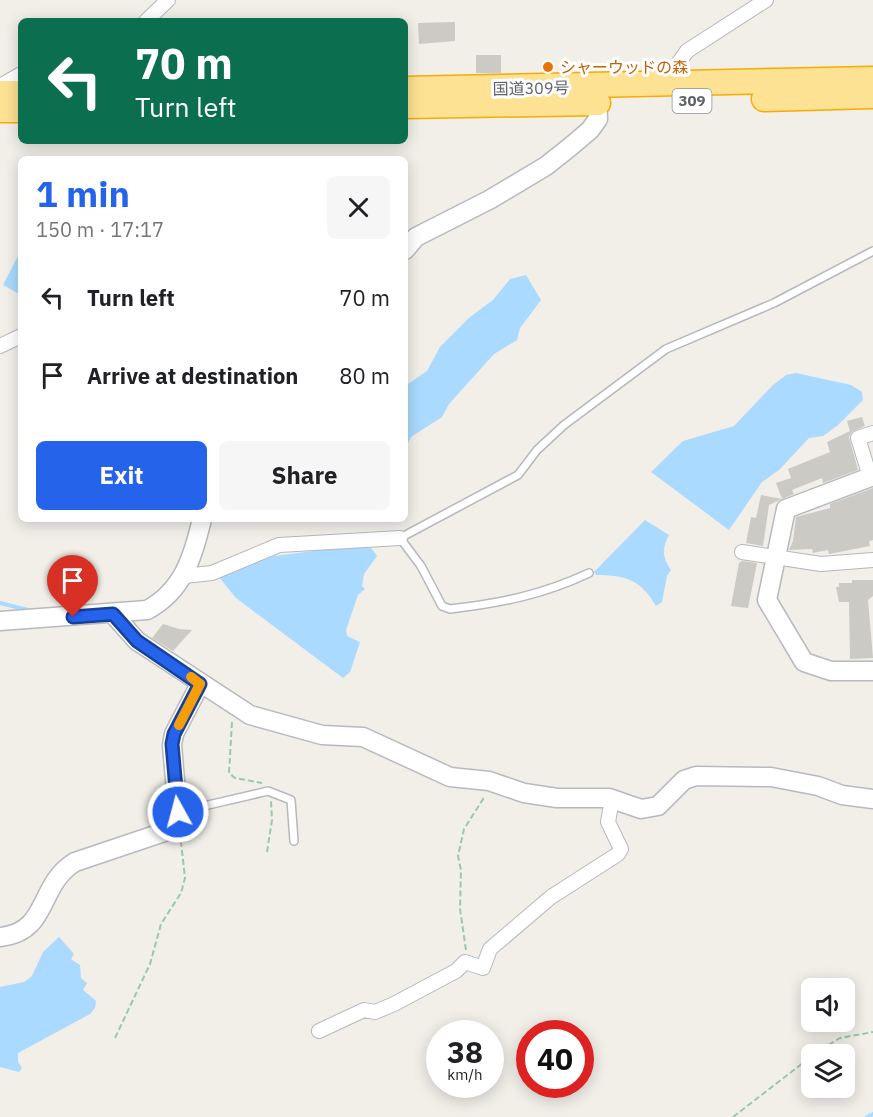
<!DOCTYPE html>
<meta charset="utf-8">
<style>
:root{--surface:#fff;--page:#f6f6f6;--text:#202124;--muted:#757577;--accent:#2563eb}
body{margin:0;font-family:"IBM Plex Sans","Noto Sans JP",sans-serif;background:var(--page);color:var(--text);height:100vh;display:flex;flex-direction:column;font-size:22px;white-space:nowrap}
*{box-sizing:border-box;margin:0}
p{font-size:20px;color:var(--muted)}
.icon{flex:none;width:33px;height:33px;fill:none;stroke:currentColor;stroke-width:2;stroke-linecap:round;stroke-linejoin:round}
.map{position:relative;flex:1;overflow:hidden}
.panel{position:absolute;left:18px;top:156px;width:390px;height:366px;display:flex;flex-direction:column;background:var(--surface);border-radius:9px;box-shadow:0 3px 15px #0003}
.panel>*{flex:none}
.guide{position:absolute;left:18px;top:18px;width:390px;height:126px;border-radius:9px;box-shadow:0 3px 15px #0003;background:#0b6e4f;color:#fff;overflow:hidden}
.buttons{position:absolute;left:801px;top:978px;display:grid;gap:12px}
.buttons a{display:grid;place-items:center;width:54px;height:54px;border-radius:9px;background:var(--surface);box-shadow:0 3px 15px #0003;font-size:30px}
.speed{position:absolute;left:426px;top:1020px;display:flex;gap:12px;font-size:30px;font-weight:700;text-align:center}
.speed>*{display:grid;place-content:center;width:78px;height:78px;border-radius:50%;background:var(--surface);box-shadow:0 3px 15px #0003;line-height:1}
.speed small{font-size:15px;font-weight:400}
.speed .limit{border:9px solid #d22;background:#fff;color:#111}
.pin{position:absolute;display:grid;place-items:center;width:51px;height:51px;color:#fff;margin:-62px -26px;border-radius:50% 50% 50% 0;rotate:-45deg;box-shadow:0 0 6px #0007}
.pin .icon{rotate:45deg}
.me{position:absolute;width:66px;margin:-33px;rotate:353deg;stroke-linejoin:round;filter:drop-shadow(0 0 4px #0008)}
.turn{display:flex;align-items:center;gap:21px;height:126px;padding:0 18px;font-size:27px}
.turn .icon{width:78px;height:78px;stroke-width:2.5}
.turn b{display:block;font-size:42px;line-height:51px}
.round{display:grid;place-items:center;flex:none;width:63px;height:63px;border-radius:9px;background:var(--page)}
.head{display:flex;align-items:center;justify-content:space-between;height:102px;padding:0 18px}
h1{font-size:36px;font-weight:700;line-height:45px;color:var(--accent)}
.button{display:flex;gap:12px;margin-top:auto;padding:12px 18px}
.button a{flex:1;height:69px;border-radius:9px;background:var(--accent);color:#fff;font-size:24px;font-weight:700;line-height:69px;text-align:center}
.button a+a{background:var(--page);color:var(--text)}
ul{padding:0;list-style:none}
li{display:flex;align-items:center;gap:18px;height:78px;padding:0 18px}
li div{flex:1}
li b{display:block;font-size:22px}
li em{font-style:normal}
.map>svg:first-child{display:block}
</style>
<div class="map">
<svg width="873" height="1117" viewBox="0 0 873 1117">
<rect width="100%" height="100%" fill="#f1efe8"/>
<!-- water -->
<g fill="#aadaff">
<path d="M 21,250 L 21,295 L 3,285 Z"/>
<path d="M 526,275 L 541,300 L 520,328 L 517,340 L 494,354 L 449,404 L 442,417 L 411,437 L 405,450 L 405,386 L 427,371 L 440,347 L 470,317 L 493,300 L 510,279 Z"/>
<path d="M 796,373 L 851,385 L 862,392 L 863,400 L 838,425 L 823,436 L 809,438 L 779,470 L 762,482 L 729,530 L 651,472 L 683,441 L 734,426 L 773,385 L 786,375 Z"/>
<path d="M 645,520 L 669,535 C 662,548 662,557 671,570 L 667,576 L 662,602 L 656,606 C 641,580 626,575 596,575 L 594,572 Z"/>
<path d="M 345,547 L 371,548 L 377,556 L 364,574 L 362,586 L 365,589 L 358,595 L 346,630 L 347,636 L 360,642 L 350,672 L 343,678 L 236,598 L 218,576 L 274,556 Z"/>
<path d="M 59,937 L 74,954 L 71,959 L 80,965 L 81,978 L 87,983 L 83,990 L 96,1001 L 95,1008 L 90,1014 L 18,1053 L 18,1062 L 22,1068 L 19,1072 L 0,1067 L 0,987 L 24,982 L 32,976 L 43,952 Z"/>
</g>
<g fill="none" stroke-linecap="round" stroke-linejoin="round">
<!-- stream -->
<g stroke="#aadaff" stroke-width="4">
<path d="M 0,603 L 32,611"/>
<path d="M 867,1117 L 873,1114"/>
</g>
</g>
<!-- building -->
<g fill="#cccac5">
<path d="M 455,22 L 455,41 L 419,44 L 418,23 Z"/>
<rect x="476" y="55" width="25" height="18"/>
<path d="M 862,417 L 865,426 L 852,432 L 849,437 L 858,470 L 823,483 L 822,478 L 792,490 L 794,494 L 782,499 L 776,483 L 791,478 L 788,469 L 830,452 L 827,442 L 850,431 L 847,421 Z"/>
<path d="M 873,488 L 873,540 L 869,541 L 870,546 L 829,554 L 828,550 L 813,553 L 812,549 L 789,550 L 793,541 L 796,517 L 830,508 L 830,504 Z"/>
<path d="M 761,495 L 782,499 L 769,505 L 763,546 L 746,543 L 751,517 L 756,518 Z"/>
<path d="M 742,561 L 757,563 L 748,608 L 731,606 L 739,563 Z"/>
<path d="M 852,580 L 873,580 L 873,596 L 868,600 L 873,658 L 850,659 L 849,602 L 839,602 L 836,587 L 839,587 L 839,583 L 852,583 Z"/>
<path d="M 163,624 L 179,629 L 192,630 L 173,651 L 152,638 Z"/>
</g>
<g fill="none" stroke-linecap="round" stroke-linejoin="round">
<!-- lane casing -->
<g stroke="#b5b8bc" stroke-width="10">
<g id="lane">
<path d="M 589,573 C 542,595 501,603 450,609 L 442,606 L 421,566 L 400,538 L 518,475 L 537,450 L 564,425 L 666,349 L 774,303 L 873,251"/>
<path d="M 178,812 L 268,791 L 291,800 L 294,841"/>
</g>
</g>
<!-- street casing -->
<g stroke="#b5b8bc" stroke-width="16">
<g id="street">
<path d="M 146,21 L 168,0"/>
<path d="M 678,85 L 677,65 L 687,51 L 766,0"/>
<path d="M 0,86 L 21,74"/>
<path d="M 0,346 L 21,336"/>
<path d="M 870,477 L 858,438 L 873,433"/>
<path d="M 742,552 L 821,564 L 873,560"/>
<path d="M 184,576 L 212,573 L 279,545 L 400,538"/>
<path d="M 319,1031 L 364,1010 L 375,1012 L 394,1004 L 456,971 L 465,962 L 483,968 L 490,949 L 551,897 L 618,854 L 621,849 L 608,822 L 612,799"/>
</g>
</g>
<!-- secondary casing -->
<g stroke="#b6babf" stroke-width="21">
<g id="secondary">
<path d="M 405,250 L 416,237 L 489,200 L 546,166 L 570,147 L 590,130 L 598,119 L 597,92"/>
<path d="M 873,476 L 786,509 L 767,600 L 804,662 L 831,671 L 873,671"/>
<path d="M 113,614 L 137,641 L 250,715 L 322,735 L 363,737 L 450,777 L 489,781 L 524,793 L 557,798 L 609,798 L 641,809 L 658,806 L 684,780 L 696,776 L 771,777 L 818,786 L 842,795 L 873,799"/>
<path d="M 0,621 L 147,610 C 183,591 193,557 202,519"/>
<path d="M 0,937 C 50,932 37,885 75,862 L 179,827 L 172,745 L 174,734 L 200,684"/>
</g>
</g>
<!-- highway casing -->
<g stroke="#f9ab00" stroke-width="27">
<g id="highway">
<path d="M 405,89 L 873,79"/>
<path d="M 0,93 L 21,93"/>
<path d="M 764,99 L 873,96"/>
<path d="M 405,106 L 598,103"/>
<path d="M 0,110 L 21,110"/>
</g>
</g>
<!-- path -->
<g stroke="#9cc7a9" stroke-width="2" stroke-dasharray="6 3" stroke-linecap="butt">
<path d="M 232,722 L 229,773 L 235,778 L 262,783"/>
<path d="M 267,852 L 272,820 L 271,801"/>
<path d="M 466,950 L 460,909 L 461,870 L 458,856 L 464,829 L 485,796"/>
<path d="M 115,1038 L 150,964 L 161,924 L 181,893 L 185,878 L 181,842"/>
<path d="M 813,1054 L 840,1038 L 873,1032"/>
<path d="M 733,1117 L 812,1056"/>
</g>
<!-- lane -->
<use href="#lane" stroke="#fff" stroke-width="7"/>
<!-- street -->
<use href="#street" stroke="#fff" stroke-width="14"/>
<!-- secondary -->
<use href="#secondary" stroke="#fff" stroke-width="18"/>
<!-- highway -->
<use href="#highway" stroke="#fde293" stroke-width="24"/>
</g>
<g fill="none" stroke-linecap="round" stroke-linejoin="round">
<!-- route casing -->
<g stroke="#184099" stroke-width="15">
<path id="route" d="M 73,617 L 113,614 L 137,641 L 200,684 L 174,734 L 172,744 L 178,812"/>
</g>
<!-- route -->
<use href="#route" stroke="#2563eb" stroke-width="10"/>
<!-- slow -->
<path stroke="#f59e0b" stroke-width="10" d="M 179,725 L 200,684 L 191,677"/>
</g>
<!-- markers -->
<circle fill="#e8710a" stroke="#fff" stroke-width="2" cx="548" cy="67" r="6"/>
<g text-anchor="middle" stroke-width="6" stroke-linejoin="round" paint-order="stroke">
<!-- shield labels -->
<rect fill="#fff" stroke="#8f9295" stroke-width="1.5" x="672.5" y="89" width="39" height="24" rx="4.5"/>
<g font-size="15" font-weight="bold" fill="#5f6368">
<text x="692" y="106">309</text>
</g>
<!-- food labels -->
<g font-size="16" fill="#c56008" stroke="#fff" text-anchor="start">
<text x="560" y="73">シャーウッドの森</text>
</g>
<!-- street labels -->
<g font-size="16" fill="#5f6368" stroke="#fff">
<text transform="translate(531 88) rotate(-1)" y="6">国道309号</text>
</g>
</g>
</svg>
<div class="buttons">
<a><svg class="icon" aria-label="sound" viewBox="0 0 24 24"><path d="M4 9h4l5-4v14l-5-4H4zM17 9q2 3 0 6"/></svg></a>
<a><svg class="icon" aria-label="layers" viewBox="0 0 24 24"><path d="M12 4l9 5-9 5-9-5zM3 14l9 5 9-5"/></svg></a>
</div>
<div class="speed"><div>38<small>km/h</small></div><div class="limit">40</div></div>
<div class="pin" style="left:73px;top:617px;background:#d93025"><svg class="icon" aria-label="arrive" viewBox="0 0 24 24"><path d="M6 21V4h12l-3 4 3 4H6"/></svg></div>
<svg class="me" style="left:178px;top:812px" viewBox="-20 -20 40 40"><circle r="17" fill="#2563eb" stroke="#fff" stroke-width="3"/><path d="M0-11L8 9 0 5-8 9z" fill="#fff"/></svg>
<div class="guide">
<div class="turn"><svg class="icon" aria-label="left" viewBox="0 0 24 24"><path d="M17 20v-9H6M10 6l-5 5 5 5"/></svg><div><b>70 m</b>Turn left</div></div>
</div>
<section class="panel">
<div class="head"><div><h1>1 min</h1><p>150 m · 17:17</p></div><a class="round"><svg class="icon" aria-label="close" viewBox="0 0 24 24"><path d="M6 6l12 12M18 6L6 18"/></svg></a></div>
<ul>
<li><svg class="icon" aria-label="left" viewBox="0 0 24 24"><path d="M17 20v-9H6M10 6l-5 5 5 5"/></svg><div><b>Turn left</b></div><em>70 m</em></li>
<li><svg class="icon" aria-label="arrive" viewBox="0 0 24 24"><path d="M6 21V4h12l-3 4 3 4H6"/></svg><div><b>Arrive at destination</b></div><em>80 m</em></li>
</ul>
<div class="button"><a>Exit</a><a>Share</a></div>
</section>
</div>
